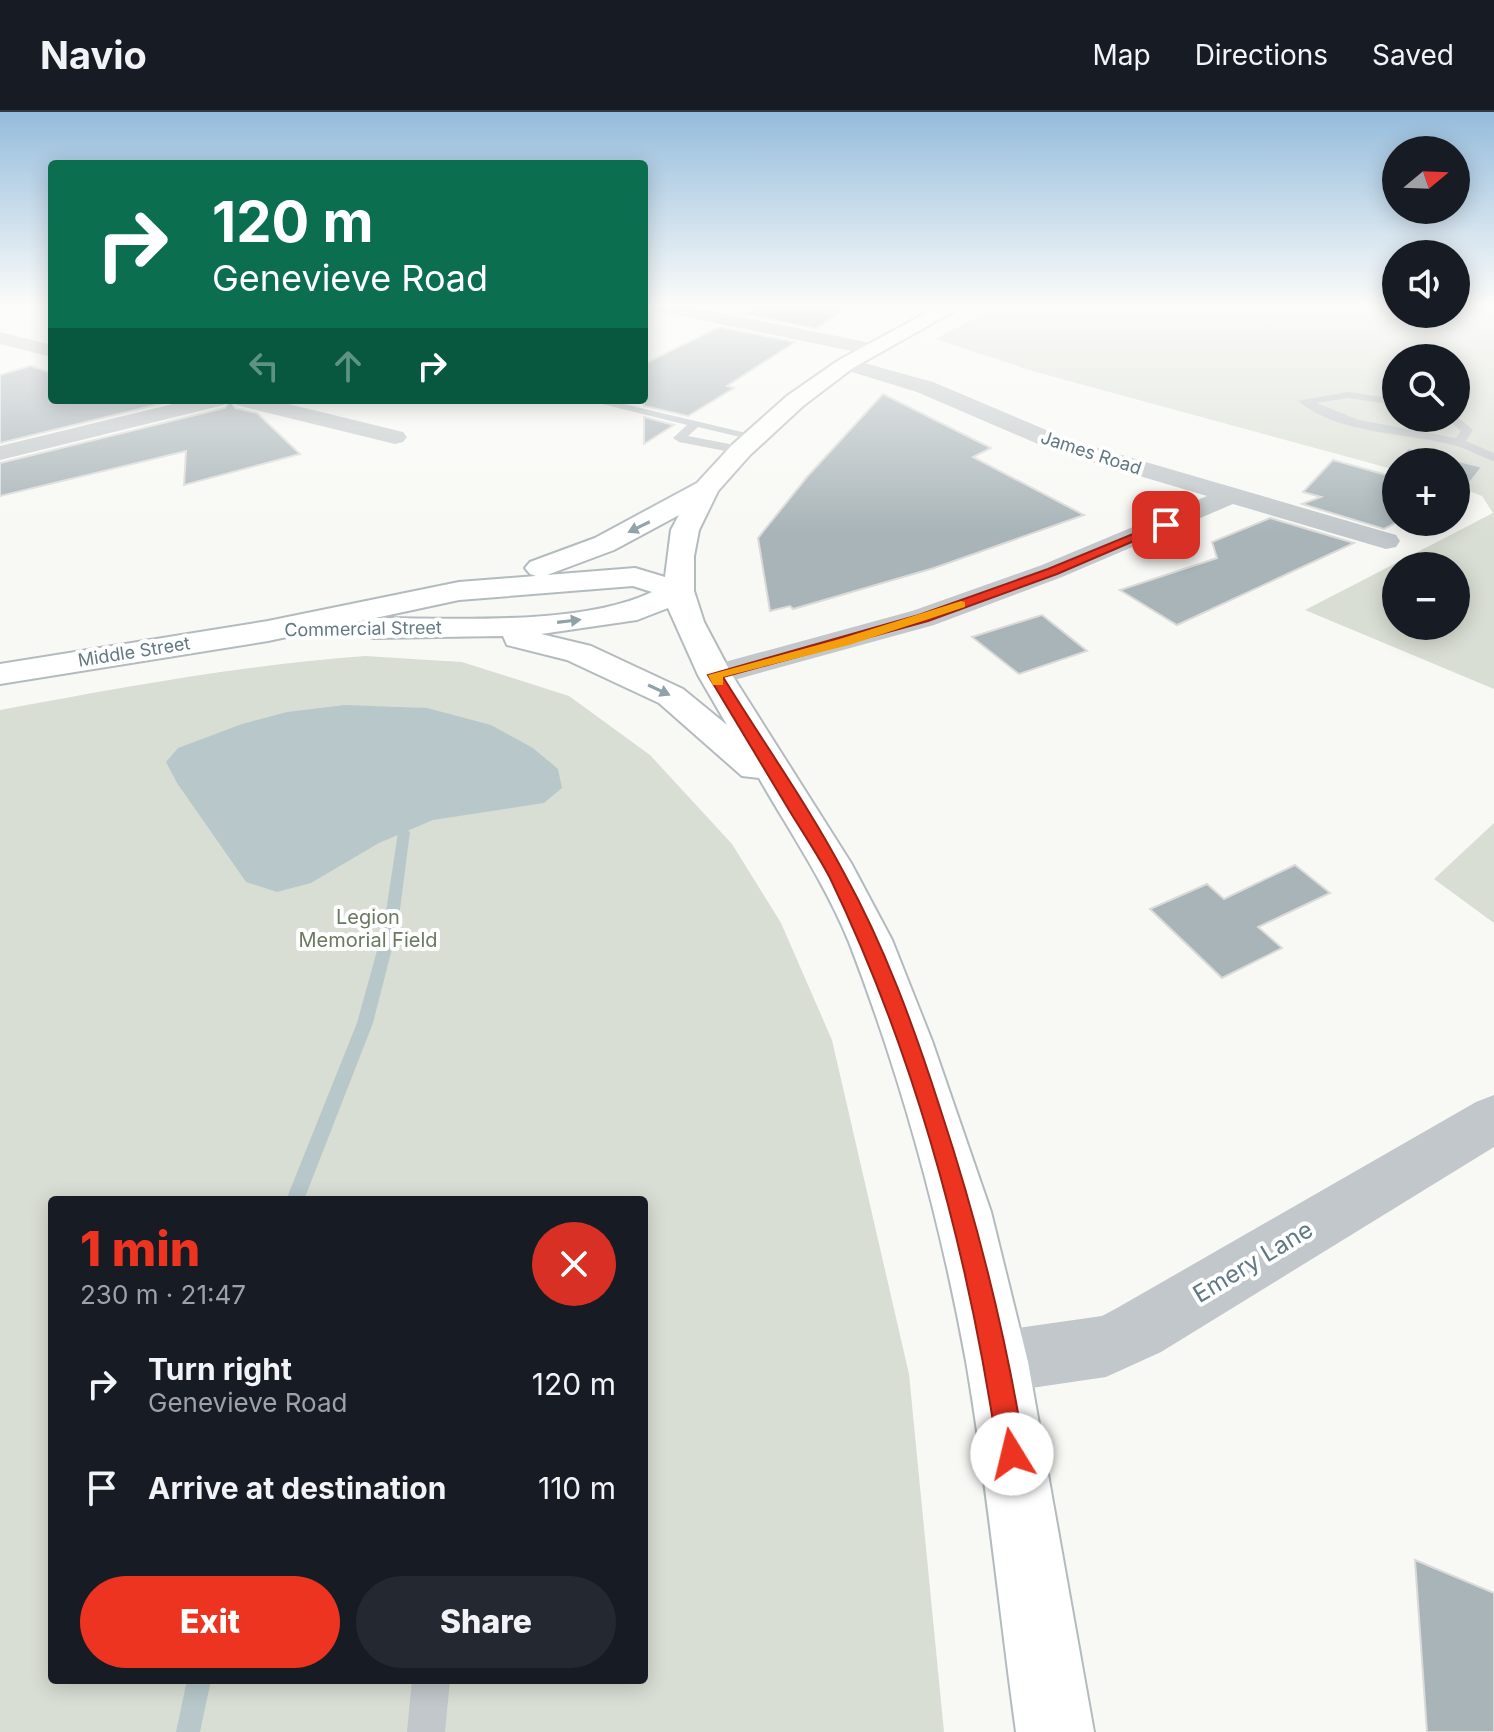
<!DOCTYPE html>
<meta charset="utf-8">
<style>
:root{--surface:#171b24;--page:#242831;--text:#f1f3f6;--muted:#9ea1a6;--line:#363941;--accent:#ec3421}
body{margin:0;font-family:Inter,sans-serif;background:var(--page);color:var(--text);height:100vh;display:flex;flex-direction:column;font-size:30px;white-space:nowrap}
*{box-sizing:border-box;margin:0}
p{font-size:26px;color:var(--muted)}
.icon{flex:none;width:44px;height:44px;fill:none;stroke:currentColor;stroke-width:2;stroke-linecap:round;stroke-linejoin:round}
.map{position:relative;flex:1;overflow:hidden}
.sheet{position:absolute;left:48px;top:1084px;width:600px;height:488px;display:flex;flex-direction:column;background:var(--surface);border-radius:8px;box-shadow:0 4px 20px #0003}
.sheet>*{flex:none}
.hud{position:absolute;left:48px;top:48px;width:600px;height:244px;border-radius:8px;box-shadow:0 4px 20px #0003;background:#0b6e4f;color:#fff;overflow:hidden}
.needle{width:52px;rotate:71deg}
.fabs{position:absolute;left:1382px;top:24px;display:grid;gap:16px}
.fabs a{display:grid;place-items:center;width:88px;height:88px;border-radius:50%;background:var(--surface);box-shadow:0 4px 20px #0003;font-size:40px}
.pin{position:absolute;display:grid;place-items:center;width:68px;height:68px;color:#fff;margin:-34px;border-radius:16px;box-shadow:0 4px 12px #0006}
.me{position:absolute;width:88px;margin:-44px;rotate:351deg;stroke-linejoin:round;filter:drop-shadow(0 0 6px #0008)}
.turn{display:flex;align-items:center;gap:28px;height:168px;padding:0 32px;font-size:36px}
.turn .icon{width:104px;height:104px;stroke-width:2.5}
.turn b{display:block;font-size:56px;line-height:68px}
.lanes{display:flex;align-items:center;height:76px;padding:0 32px;background:#0003;justify-content:center;gap:40px;direction:ltr}
.lanes .off{opacity:.35}
.round{display:grid;place-items:center;flex:none;width:84px;height:84px;border-radius:42px;background:var(--page)}
.headline{display:flex;align-items:center;justify-content:space-between;height:136px;padding:0 32px}
h1{font-size:48px;font-weight:800;line-height:60px;color:var(--accent)}
.cta{display:flex;gap:16px;margin-top:auto;padding:16px 32px}
.cta a{flex:1;height:92px;border-radius:48px;background:var(--accent);color:#fff;font-size:32px;font-weight:800;line-height:92px;text-align:center}
.cta a+a{background:var(--page);color:var(--text)}
ul{padding:0;list-style:none}
li{display:flex;align-items:center;gap:24px;height:104px;padding:0 32px}
li div{flex:1}
li b{display:block;font-size:30px}
li em{font-style:normal}
header{display:flex;align-items:center;gap:48px;box-sizing:border-box;height:112px;padding:0 40px;background:var(--surface);border-bottom:2px solid var(--line)}
header strong{font-size:38px}
nav{display:flex;gap:44px;margin-inline-start:auto;font-size:28px}
.map>svg:first-child{display:block}
</style>
<header>
<strong>Navio</strong>
<nav><a>Map</a><a>Directions</a><a>Saved</a></nav>
</header>
<div class="map">
<svg width="1494" height="1620" viewBox="0 0 1494 1620">
<rect width="100%" height="100%" fill="#f8f8f5"/>
<!-- green -->
<g fill="#d9ded4" fill-rule="evenodd">
<path d="M 999,194 L 1396,194 L 1396,202 L 1456,202 L 1456,194 L 1494,194 L 1494,577 L 1305,498 L 1493,401 L 1482,384 L 1456,374 L 1456,350 L 1396,350 L 1396,358 L 1036,260 L 935,227 ZM 1396,246 L 1456,246 L 1456,306 L 1396,306 ZM 1396,454 L 1456,454 L 1456,514 L 1396,514 Z"/>
<path d="M 365,544 L 462,550 L 569,584 L 650,643 L 732,732 L 781,811 L 832,928 L 909,1262 L 944,1620 L 0,1620 L 0,598 C 122,575 242,553 365,544 ZM 52,1088 L 644,1088 L 644,1568 L 52,1568 Z"/>
<path d="M 1494,711 L 1494,811 L 1434,767 Z"/>
</g>
<!-- water -->
<path fill="#b8c8ca" d="M 345,593 L 427,596 L 491,613 L 533,636 L 558,657 L 562,676 L 544,691 L 433,708 L 379,731 L 311,771 L 277,780 L 246,770 L 177,671 L 166,650 L 178,636 L 242,612 L 287,600 Z"/>
<g fill="none" stroke-linecap="round" stroke-linejoin="round">
<!-- stream -->
<g fill="#b8c8ca" fill-rule="evenodd">
<path d="M 404,716 L 410,720 L 398,813 L 373,911 L 304,1088 L 286,1088 L 357,911 L 384,813 L 398,720 Z"/>
<path d="M 187,1568 L 211,1568 L 200,1620 L 176,1620 Z"/>
</g>
</g>
<!-- building -->
<g fill="#a8b4b8" stroke="#dadad8" stroke-width="2">
<path d="M 759,194 L 850,194 L 816,217 L 744,202 Z"/>
<path d="M 719,215 L 795,230 L 727,274 L 734,276 L 688,304 L 644,294 L 644,252 Z"/>
<path d="M 30,254 L 52,261 L 52,288 L 176,288 L 0,331 L 0,263 Z"/>
<path d="M 883,282 L 991,336 L 973,345 L 1084,403 L 934,456 L 793,497 L 790,494 L 770,499 L 758,426 L 807,365 Z"/>
<path d="M 230,288 L 235,296 L 257,301 L 300,342 L 184,373 L 186,339 L 0,384 L 0,351 L 225,296 Z"/>
<path d="M 644,305 L 674,313 L 644,332 Z"/>
<path d="M 1408,336 L 1482,355 L 1456,388 L 1456,350 L 1397,350 Z"/>
<path d="M 1333,348 L 1387,363 L 1396,351 L 1398,410 L 1384,417 L 1302,392 L 1321,385 L 1303,380 Z"/>
<path d="M 1270,406 L 1354,431 L 1177,513 L 1120,478 L 1217,446 L 1212,430 Z"/>
<path d="M 1042,503 L 1087,539 L 1019,562 L 972,525 Z"/>
<path d="M 1295,753 L 1330,781 L 1258,815 L 1282,836 L 1222,866 L 1150,797 L 1207,772 L 1224,787 Z"/>
<path d="M 1415,1448 L 1494,1481 L 1494,1620 L 1427,1620 Z"/>
</g>
<g fill="none" stroke-linecap="round" stroke-linejoin="round">
<!-- secondary casing -->
<g stroke="#b3bbbf" stroke-width="4">
<path id="secondary" d="M 939,194 L 963,194 L 853,256 L 803,294 L 750,343 L 718,379 L 699,418 L 694,444 L 694,479 L 704,510 L 732,563 L 851,751 L 892,828 L 932,929 L 991,1100 L 1028,1250 L 1094,1620 L 1016,1620 C 999,1497 987,1371 966,1249 C 940,1107 901,965 849,830 C 826,773 790,720 759,666 L 742,664 L 659,591 L 567,548 L 507,533 L 503,524 L 374,526 L 363,523 L 358,516 L 363,509 L 374,506 C 454,506 581,514 652,480 L 633,474 L 459,488 L 268,529 L 0,572 L 0,552 L 268,509 L 459,470 L 536,464 L 530,462 L 525,456 L 530,450 L 595,426 L 697,371 L 732,333 L 787,284 L 839,248 ZM 679,403 L 671,418 L 665,465 L 635,456 L 547,463 L 614,438 ZM 668,496 L 698,563 L 727,613 L 683,577 L 591,534 L 541,522 L 637,508 Z"/>
</g>
<!-- lane -->
<g fill="#c1c7ca" fill-rule="evenodd">
<path d="M 1348,280 L 1396,287 L 1396,293 L 1348,286 L 1316,291 L 1359,308 L 1456,326 L 1461,319 L 1446,306 L 1456,304 L 1473,318 L 1466,329 L 1494,341 L 1494,349 C 1480,345 1467,336 1453,333 C 1404,320 1339,323 1298,289 Z"/>
<path d="M 586,288 L 607,288 L 763,325 L 757,329 L 698,315 L 688,324 L 745,335 L 745,341 L 741,342 L 679,330 L 673,326 L 687,313 Z"/>
<path d="M 412,1568 L 450,1568 L 445,1620 L 407,1620 Z"/>
</g>
<!-- street -->
<g fill="#c1c7ca" fill-rule="evenodd">
<path d="M 648,194 L 687,194 L 871,231 L 881,237 L 871,243 L 657,199 Z"/>
<path d="M 0,220 L 52,233 L 52,245 L 0,232 Z"/>
<path d="M 846,246 L 933,270 L 1070,328 L 1396,423 L 1400,429 L 1396,435 L 1386,437 L 1233,392 L 1062,465 L 934,513 L 727,570 L 715,573 L 703,570 L 698,563 L 703,556 L 912,499 L 1042,453 L 1207,384 L 1052,338 L 917,280 L 839,256 L 836,252 Z"/>
<path d="M 189,288 L 227,288 L 224,293 L 0,348 L 0,334 Z"/>
<path d="M 233,288 L 272,288 L 403,320 L 407,325 L 403,330 L 395,332 L 236,293 Z"/>
<path d="M 1494,983 L 1494,1035 L 1161,1240 L 1106,1265 L 997,1281 L 975,1272 L 966,1250 L 975,1228 L 997,1219 L 1102,1204 L 1117,1196 L 1476,990 Z"/>
</g>
<!-- secondary -->
<use href="#secondary" fill="#fff" fill-rule="evenodd"/>
</g>
<!-- one-way arrows -->
<defs><path id="oneway-solid" d="M-6-.8H1V-3.2L6.5 0L1 3.2V.8H-6Z" transform="scale(2)"/></defs>
<g fill="#91a1a8">
<use href="#oneway-solid" transform="translate(639 415) rotate(154)"/>
<use href="#oneway-solid" transform="translate(569 509) rotate(-7)"/>
<use href="#oneway-solid" transform="translate(659 578) rotate(25)"/>
</g>
<!-- sky -->
<linearGradient id="sky" x2="0" y2="1"><stop stop-color="#95bcdc"/><stop offset="0.46" stop-color="#fcfcfa"/><stop offset="1" stop-color="#fcfcfa" stop-opacity="0"/></linearGradient>
<rect width="1494" height="421" fill="url(#sky)"/>
<!-- route -->
<path fill="#ec3421" stroke="#992215" stroke-width="2" d="M 1162,410 L 1171,413 L 1057,462 L 928,509 L 723,565 C 763,630 808,693 844,761 C 885,835 914,915 940,996 C 978,1111 1006,1222 1025,1342 L 1021,1352 L 1012,1356 L 1002,1352 L 998,1342 C 969,1144 917,947 830,766 C 818,743 803,721 789,698 C 762,653 735,608 708,563 L 919,503 L 1048,457 Z"/>
<!-- slow -->
<path fill="#f59e0b" d="M 961,489 L 965,490 L 965,495 L 849,533 L 723,565 L 723,573 L 713,573 L 708,563 L 840,527 Z"/>
<g text-anchor="middle" stroke-width="8" stroke-linejoin="round" paint-order="stroke">
<!-- far-street labels -->
<g font-size="18" fill="#627982" stroke="#fff">
<text transform="translate(1091 341) rotate(18)" y="6">James Road</text>
<text transform="translate(363 517) rotate(-1)" y="6">Commercial Street</text>
<text transform="translate(134 540) rotate(-9)" y="6">Middle Street</text>
</g>
<!-- park labels -->
<g font-size="20" fill="#697a61" stroke="#fff">
<text x="368" y="812">Legion<tspan x="368" dy="23">Memorial Field</tspan></text>
</g>
<!-- near-street labels -->
<g font-size="24" fill="#627982" stroke="#fff">
<text transform="translate(1253 1150) rotate(-31)" y="8">Emery Lane</text>
</g>
</g>
</svg>
<div class="fabs">
<a><svg class="needle" viewBox="-14 -14 28 28"><path d="M0-13l5 13h-10z" fill="#e53935"/><path d="M0 13l5-13h-10z" fill="#9ea1a6"/></svg></a>
<a><svg class="icon" aria-label="sound" viewBox="0 0 24 24"><path d="M4 9h4l5-4v14l-5-4H4zM17 9q2 3 0 6"/></svg></a>
<a><svg class="icon" aria-label="search" viewBox="0 0 24 24"><circle cx="10" cy="10" r="6"/><path d="M15 15l6 6"/></svg></a>
<a>+</a>
<a>−</a>
</div>
<div class="pin" style="left:1166px;top:413px;background:#d93025"><svg class="icon" aria-label="arrive" viewBox="0 0 24 24"><path d="M6 21V4h12l-3 4 3 4H6"/></svg></div>
<svg class="me" style="left:1012px;top:1342px" viewBox="-20 -20 40 40"><circle r="19" fill="#fff"/><path d="M0-13L10 11 0 6-10 11z" fill="#ec3421"/></svg>
<div class="hud">
<div class="turn"><svg class="icon" aria-label="right" viewBox="0 0 24 24"><path d="M7 20v-9h11M14 6l5 5-5 5"/></svg><div><b>120 m</b>Genevieve Road</div></div>
<div class="lanes"><svg class="icon off" aria-label="left" viewBox="0 0 24 24"><path d="M17 20v-9H6M10 6l-5 5 5 5"/></svg><svg class="icon off" aria-label="ahead" viewBox="0 0 24 24"><path d="M12 20V5M6 11l6-6 6 6"/></svg><svg class="icon" aria-label="right" viewBox="0 0 24 24"><path d="M7 20v-9h11M14 6l5 5-5 5"/></svg></div>
</div>
<section class="sheet">
<div class="headline"><div><h1>1 min</h1><p>230 m · 21:47</p></div><a class="round" style="background:#d93025;color:#fff"><svg class="icon" aria-label="close" viewBox="0 0 24 24"><path d="M6 6l12 12M18 6L6 18"/></svg></a></div>
<ul>
<li><svg class="icon" aria-label="right" viewBox="0 0 24 24"><path d="M7 20v-9h11M14 6l5 5-5 5"/></svg><div><b>Turn right</b><p>Genevieve Road</p></div><em>120 m</em></li>
<li><svg class="icon" aria-label="arrive" viewBox="0 0 24 24"><path d="M6 21V4h12l-3 4 3 4H6"/></svg><div><b>Arrive at destination</b></div><em>110 m</em></li>
</ul>
<div class="cta"><a>Exit</a><a>Share</a></div>
</section>
</div>
